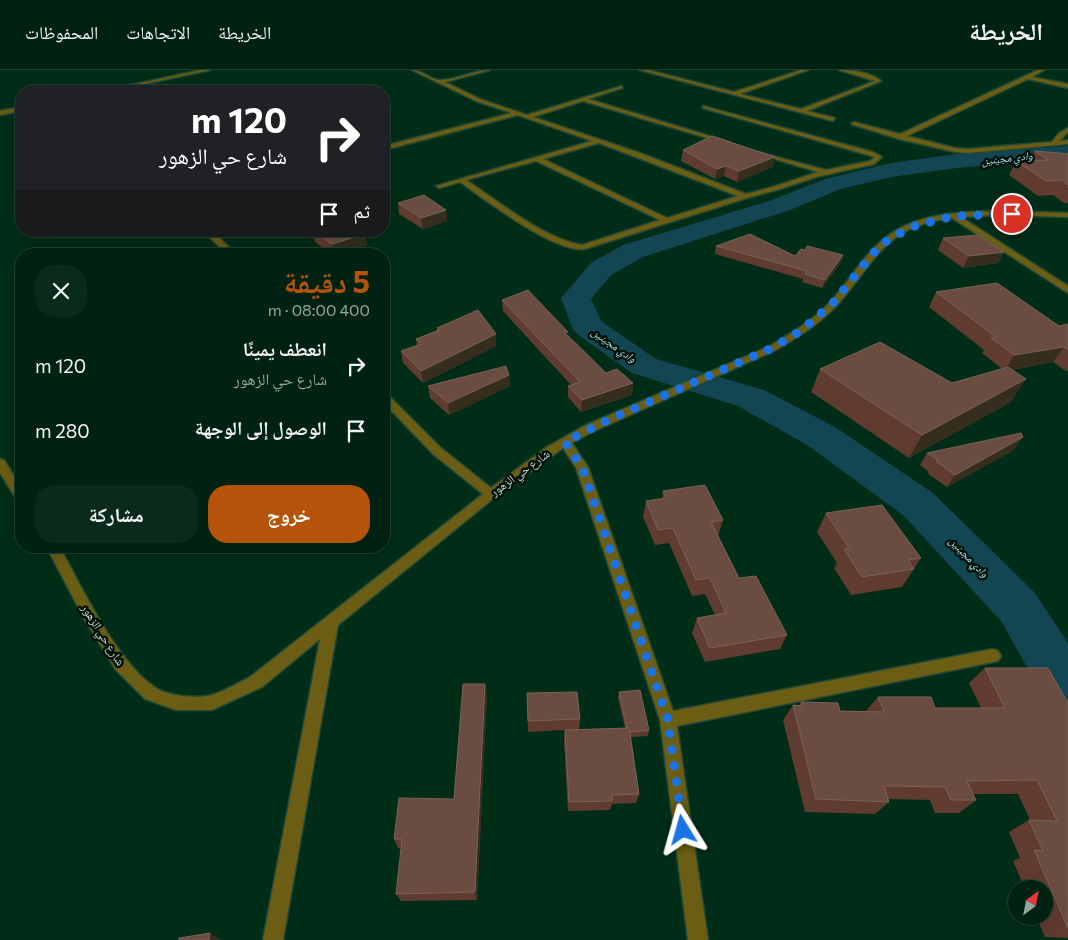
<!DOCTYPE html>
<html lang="ar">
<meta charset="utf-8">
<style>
:root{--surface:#002212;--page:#0a2a1b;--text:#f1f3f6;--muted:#95a49f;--line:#223f32;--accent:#b45309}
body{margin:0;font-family:Commissioner,"Noto Naskh Arabic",sans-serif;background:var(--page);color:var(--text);direction:rtl;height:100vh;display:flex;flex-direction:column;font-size:19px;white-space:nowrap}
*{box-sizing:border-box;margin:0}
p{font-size:16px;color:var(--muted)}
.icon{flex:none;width:28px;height:28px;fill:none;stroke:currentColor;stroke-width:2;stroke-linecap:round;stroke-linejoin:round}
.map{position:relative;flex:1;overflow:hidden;direction:ltr}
.drawer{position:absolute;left:15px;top:178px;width:375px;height:305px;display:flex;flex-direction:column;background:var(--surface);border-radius:20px;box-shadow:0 5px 20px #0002,0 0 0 1px var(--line);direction:rtl}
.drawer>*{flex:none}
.top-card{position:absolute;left:15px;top:15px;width:375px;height:152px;border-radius:20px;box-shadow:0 5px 20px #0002,0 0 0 1px var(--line);direction:rtl;background:#202124;color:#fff;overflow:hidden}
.needle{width:32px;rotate:32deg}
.buttons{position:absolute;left:1008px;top:810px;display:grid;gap:10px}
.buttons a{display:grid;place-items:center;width:45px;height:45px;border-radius:50%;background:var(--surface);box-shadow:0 5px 20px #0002,0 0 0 1px var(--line);font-size:25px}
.pin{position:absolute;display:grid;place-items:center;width:42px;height:42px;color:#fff;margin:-21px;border:2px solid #fff;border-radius:50%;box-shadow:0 1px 5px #0007}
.me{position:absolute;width:55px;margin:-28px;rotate:352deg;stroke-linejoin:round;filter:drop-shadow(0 0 4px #0008)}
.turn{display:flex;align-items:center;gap:18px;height:105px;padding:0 20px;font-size:22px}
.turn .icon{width:65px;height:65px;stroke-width:2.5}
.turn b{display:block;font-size:35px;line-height:42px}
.then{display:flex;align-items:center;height:48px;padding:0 20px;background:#0003;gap:10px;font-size:19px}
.round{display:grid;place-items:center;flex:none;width:52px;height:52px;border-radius:20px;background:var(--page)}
.head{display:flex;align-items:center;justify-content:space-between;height:85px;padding:0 20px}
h1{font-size:30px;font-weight:700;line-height:38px;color:var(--accent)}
.button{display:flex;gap:10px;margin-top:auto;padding:10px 20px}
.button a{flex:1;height:58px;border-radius:20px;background:var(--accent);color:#fff;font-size:20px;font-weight:700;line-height:58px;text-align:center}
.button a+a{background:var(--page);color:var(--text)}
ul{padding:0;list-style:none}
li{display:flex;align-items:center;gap:15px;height:65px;padding:0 20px}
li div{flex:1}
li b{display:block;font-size:19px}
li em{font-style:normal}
header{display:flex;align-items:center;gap:30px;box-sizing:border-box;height:70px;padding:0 25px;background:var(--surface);border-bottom:1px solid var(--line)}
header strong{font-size:24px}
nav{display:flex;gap:28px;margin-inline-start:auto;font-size:18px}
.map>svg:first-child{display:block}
</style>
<header>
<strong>الخريطة</strong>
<nav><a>الخريطة</a><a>الاتجاهات</a><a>المحفوظات</a></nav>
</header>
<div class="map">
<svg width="1068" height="870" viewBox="0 0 1068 870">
<rect width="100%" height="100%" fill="#002d18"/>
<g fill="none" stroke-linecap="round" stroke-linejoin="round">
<!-- river -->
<path fill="#134653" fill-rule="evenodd" d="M 1068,76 L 1068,88 L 957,98 L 891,107 L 841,119 L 790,140 L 643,187 L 611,205 L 591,229 L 602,252 L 656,289 L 764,320 L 835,357 L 933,423 L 1035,523 L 1068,573 L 1068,644 L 1049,636 L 1001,551 L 903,445 L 807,375 L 738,336 L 632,303 L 577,264 L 572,257 L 561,228 L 591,193 L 623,175 L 772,130 L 825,109 L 891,93 L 957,84 Z"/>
<!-- minor casing -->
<g stroke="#204935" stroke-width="3">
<g id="minor">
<path d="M 201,0 L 210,0 L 112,21 L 103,21 Z"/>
<path d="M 412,0 C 422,0 432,11 442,10 C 459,9 474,0 490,0 L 445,12 L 480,29 L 527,45 L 622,16 L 622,18 L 588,29 L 729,72 L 724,73 L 583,31 L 533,47 L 640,83 L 746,124 L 776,116 L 818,102 L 758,84 L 758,82 L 826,100 L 870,91 L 875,87 L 703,38 L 703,36 L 873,82 L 882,87 L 874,94 L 816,107 L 780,119 L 747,128 L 585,179 C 554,183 486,130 460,112 L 439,118 L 436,116 L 592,71 L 518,45 L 384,80 L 384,76 L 512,43 L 476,31 ZM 599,73 L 738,126 L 667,148 L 543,89 ZM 536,91 L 660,150 L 582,175 C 542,168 500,132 466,110 Z"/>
<path d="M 640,0 L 648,0 L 734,22 L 801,0 L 808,0 L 740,24 L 801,39 L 875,11 L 839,0 C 850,0 872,2 881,11 L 807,41 L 835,48 L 833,51 Z"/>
<path d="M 1038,0 L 1044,0 L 1032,7 L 1068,14 L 1068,18 L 1028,9 L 907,66 L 955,78 L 968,79 L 1052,72 L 1059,63 L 1068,58 L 1068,62 L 1059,71 L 1068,70 L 1068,74 L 968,83 L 955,82 L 899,69 L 851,54 L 854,52 L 900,64 Z"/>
<path d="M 21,37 L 21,41 L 0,45 L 0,41 Z"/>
<path d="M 995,141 L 1068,143 L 1068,147 L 995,145 L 961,147 L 1068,216 L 1068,223 L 952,148 C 884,156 877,190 838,234 C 821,253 798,267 776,280 L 592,362 L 572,373 L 588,397 L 673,641 L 993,579 L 998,581 L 1001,586 L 998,591 L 677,656 L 708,870 L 688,870 L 660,650 L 576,398 L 563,378 L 495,427 L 338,555 L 283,870 L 263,870 L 320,569 L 262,617 L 212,640 L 176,640 L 145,629 L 116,600 L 86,552 L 46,476 L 59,476 C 82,517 117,593 156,618 C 167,626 199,629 212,625 C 225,621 238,613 250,607 L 483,424 L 433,384 L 384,333 L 384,324 L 388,325 L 441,378 L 491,418 L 547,377 L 584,356 L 770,276 C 791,263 814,250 831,231 C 853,207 867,178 895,161 C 925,143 962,142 995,141 Z"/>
<path d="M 203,161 L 212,161 L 236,184 L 227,184 Z"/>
<path d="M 0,389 L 4,390 L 21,417 L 21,431 L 17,430 L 0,403 Z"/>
</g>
</g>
<!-- minor -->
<use href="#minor" fill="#6b5d13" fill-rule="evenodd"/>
</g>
<!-- wall -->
<g fill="#603b2f">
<path d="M 683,80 L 773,97 L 737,112 L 724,106 L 715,109 L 681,91 Z"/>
<path d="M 1035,81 L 1067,84 L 1068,81 L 1068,133 L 1064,133 L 1053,125 L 1038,126 L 1009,105 L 1016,91 L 1030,90 Z"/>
<path d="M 398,133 L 446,140 L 447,151 L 423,159 L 399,144 Z"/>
<path d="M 313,161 L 361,161 L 365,164 L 367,175 L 342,184 L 331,184 L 315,172 Z"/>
<path d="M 943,168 L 1004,182 L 998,193 L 963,198 L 938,180 Z"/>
<path d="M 716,176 L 795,186 L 843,185 L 840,194 L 822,218 L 802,212 L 803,209 L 715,184 Z"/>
<path d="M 936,222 L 1059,256 L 1068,254 L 1068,301 L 1066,301 L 1053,292 L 1012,300 L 1011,332 L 909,388 L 811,322 L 820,299 L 952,313 L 1002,299 L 982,283 L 984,280 L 929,237 Z"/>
<path d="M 502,230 L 568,265 L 606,303 L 633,313 L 632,325 L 581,342 L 568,327 L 568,316 L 571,315 L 503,241 Z"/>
<path d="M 437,258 L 496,276 L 423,313 L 403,293 L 401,281 L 417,276 L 416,269 L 437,261 Z"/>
<path d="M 509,305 L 510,316 L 449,345 L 430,328 L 428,316 Z"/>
<path d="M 1014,380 L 947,417 L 928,404 L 929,402 L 920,395 L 927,383 Z"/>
<path d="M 663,421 L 723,450 L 718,466 L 739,508 L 787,565 L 780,579 L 705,592 L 692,563 L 697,548 L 715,545 L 705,524 L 692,526 L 669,473 L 655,475 L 643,447 L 646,431 L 662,429 Z"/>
<path d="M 826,443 L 921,488 L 902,517 L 851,525 L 834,498 L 837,493 L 817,462 Z"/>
<path d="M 985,598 L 1068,633 L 1068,868 L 1045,867 L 1036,846 L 1044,846 L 1044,819 L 1025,819 L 1013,791 L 1020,788 L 1009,762 L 1029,750 L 1030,750 L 1018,724 L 973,724 L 976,730 L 959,743 L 935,743 L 930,730 L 888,729 L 889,732 L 875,744 L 805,742 L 783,650 L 793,635 L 799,636 L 801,632 L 840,641 L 866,641 L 878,627 L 935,638 L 981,638 L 969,613 Z"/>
<path d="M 485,614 L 487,625 L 477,830 L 401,831 L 396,824 L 402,778 L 398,778 L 394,769 L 454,729 Z"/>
<path d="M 619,622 L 649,660 L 648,666 L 631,667 L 639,724 L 636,733 L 612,734 L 610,740 L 568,741 L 564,671 L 565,660 L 528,662 L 527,623 L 580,649 L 579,660 L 625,658 L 618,628 Z"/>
</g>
<!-- shaded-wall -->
<g fill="#352e1f">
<path d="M 775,87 L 773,97 L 737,112 L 739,101 Z"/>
<path d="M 726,96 L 724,106 L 715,109 L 717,99 Z"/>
<path d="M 446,140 L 447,151 L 423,159 L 421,148 Z"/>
<path d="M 365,164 L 367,175 L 342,184 L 334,184 L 332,174 Z"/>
<path d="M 1004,182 L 998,193 L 963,198 L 969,186 Z"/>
<path d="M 843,185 L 840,194 L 822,218 L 825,210 Z"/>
<path d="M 389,236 L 391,249 L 384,252 L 384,239 Z"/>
<path d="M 496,264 L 496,276 L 423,313 L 421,301 Z"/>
<path d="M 1064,277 L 1053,292 L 1005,301 L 1014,285 Z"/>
<path d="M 509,305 L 510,316 L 449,345 L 448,333 Z"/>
<path d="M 1026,309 L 1011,332 L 909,388 L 922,365 Z"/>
<path d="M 633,313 L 632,325 L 581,342 L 582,330 Z"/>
<path d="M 1023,367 L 1014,380 L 947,417 L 955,405 Z"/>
<path d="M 485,614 L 487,625 L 477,830 L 475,822 Z"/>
<path d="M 210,863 L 222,870 L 209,870 Z"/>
</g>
<!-- building -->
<g fill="#6b4c40" stroke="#796356">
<path d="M 712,66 L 775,87 L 739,101 L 726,96 L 717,99 L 683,80 Z"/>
<path d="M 1035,81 L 1068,84 L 1068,115 L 1062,110 L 1046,111 L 1016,91 L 1048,90 Z"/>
<path d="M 424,125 L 446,140 L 421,148 L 398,133 Z"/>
<path d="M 314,161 L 361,161 L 365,164 L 332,174 Z"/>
<path d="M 750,164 L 795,186 L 801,179 L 805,180 L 807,176 L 843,185 L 825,210 L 805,204 L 807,201 L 716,176 Z"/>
<path d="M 978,165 L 1004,182 L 969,186 L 943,168 Z"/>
<path d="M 997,213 L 1059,256 L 1068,254 L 1068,280 L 1064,277 L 1014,285 L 991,268 L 996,267 L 936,222 Z"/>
<path d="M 528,220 L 568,262 L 565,263 L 606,303 L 617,299 L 633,313 L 582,330 L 568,316 L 580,312 L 502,230 Z"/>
<path d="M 384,232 L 389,236 L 384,239 Z"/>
<path d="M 478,240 L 496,264 L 421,301 L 401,281 L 421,274 L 416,269 L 439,260 L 437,258 Z"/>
<path d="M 880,272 L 952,313 L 1008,297 L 1026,309 L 922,365 L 820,299 Z"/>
<path d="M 506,296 L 509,305 L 448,333 L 428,316 Z"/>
<path d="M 1021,363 L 1023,367 L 955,405 L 936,391 L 938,390 L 927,383 Z"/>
<path d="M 705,415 L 723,450 L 711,452 L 739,508 L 756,506 L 787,565 L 710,578 L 697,548 L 726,543 L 710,508 L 696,510 L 673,458 L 658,460 L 646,431 L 666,428 L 663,421 Z"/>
<path d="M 882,435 L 921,488 L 908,490 L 914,499 L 862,507 L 844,479 L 849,478 L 826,443 Z"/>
<path d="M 985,598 L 1048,598 L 1068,633 L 1068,858 L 1034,780 L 1043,781 L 1029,750 L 1057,751 L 1037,710 L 967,711 L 976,730 L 951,730 L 945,717 L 884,716 L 889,732 L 816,729 L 793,635 L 802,636 L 801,632 L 838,633 L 840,641 L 884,642 L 878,627 L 931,627 L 935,638 L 1005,638 Z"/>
<path d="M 463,614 L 485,614 L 475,822 L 396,824 L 402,769 L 394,769 L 399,728 L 454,729 Z"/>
<path d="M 640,620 L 649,660 L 630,662 L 629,658 L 627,658 L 619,622 Z"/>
<path d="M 577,622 L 580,649 L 528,651 L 527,623 Z"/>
<path d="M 629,658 L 639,724 L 612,725 L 612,731 L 569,732 L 565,660 Z"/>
<path d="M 210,863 L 209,870 L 179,870 L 179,868 Z"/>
</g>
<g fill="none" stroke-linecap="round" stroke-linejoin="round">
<!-- route -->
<path stroke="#1a73e8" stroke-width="9" stroke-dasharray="0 16.2" d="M 683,760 L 668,650 L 582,397 L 565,372 L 606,351 L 772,278 L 799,262 L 832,234 L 880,175 L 911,157 L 954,146 L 1012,144"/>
</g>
<g text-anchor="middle" stroke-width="5" stroke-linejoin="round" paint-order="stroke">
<!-- far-water labels -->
<g font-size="11" font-style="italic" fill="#a1e1f3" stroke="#021208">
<text transform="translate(1007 88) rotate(-6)" y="4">وادي مجينين</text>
<text transform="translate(614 275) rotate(35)" y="4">وادي مجينين</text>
<text transform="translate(969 487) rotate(46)" y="4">وادي مجينين</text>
</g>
<!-- street labels -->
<g font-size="12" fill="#c5dcce" stroke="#021208">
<text transform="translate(520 403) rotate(-36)" y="4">شارع حي الزهور</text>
<text transform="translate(103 565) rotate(58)" y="4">شارع حي الزهور</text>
</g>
</g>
</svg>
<div class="buttons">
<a><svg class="needle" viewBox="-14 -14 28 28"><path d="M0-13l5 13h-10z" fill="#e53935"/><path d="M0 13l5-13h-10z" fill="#95a49f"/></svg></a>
</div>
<div class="pin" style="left:1012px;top:144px;background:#d93025"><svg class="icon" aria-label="arrive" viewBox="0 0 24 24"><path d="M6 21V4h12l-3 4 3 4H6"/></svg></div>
<svg class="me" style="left:683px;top:760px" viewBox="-20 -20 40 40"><path d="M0-17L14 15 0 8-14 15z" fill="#1a73e8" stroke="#fff" stroke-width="4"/></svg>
<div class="top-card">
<div class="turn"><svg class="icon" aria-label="right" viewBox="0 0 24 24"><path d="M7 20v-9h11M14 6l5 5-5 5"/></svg><div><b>120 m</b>شارع حي الزهور</div></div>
<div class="then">ثم<svg class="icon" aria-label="arrive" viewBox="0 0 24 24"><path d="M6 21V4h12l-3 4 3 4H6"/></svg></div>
</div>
<section class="drawer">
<div class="head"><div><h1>5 دقيقة</h1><p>400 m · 08:00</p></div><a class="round"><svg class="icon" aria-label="close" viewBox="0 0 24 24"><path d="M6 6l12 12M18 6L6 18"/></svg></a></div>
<ul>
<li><svg class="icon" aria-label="right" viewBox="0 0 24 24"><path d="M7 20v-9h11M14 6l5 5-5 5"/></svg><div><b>انعطف يمينًا</b><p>شارع حي الزهور</p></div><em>120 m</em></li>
<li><svg class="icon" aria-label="arrive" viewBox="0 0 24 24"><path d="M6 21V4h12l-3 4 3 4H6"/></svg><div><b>الوصول إلى الوجهة</b></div><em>280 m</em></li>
</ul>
<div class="button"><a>خروج</a><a>مشاركة</a></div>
</section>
</div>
